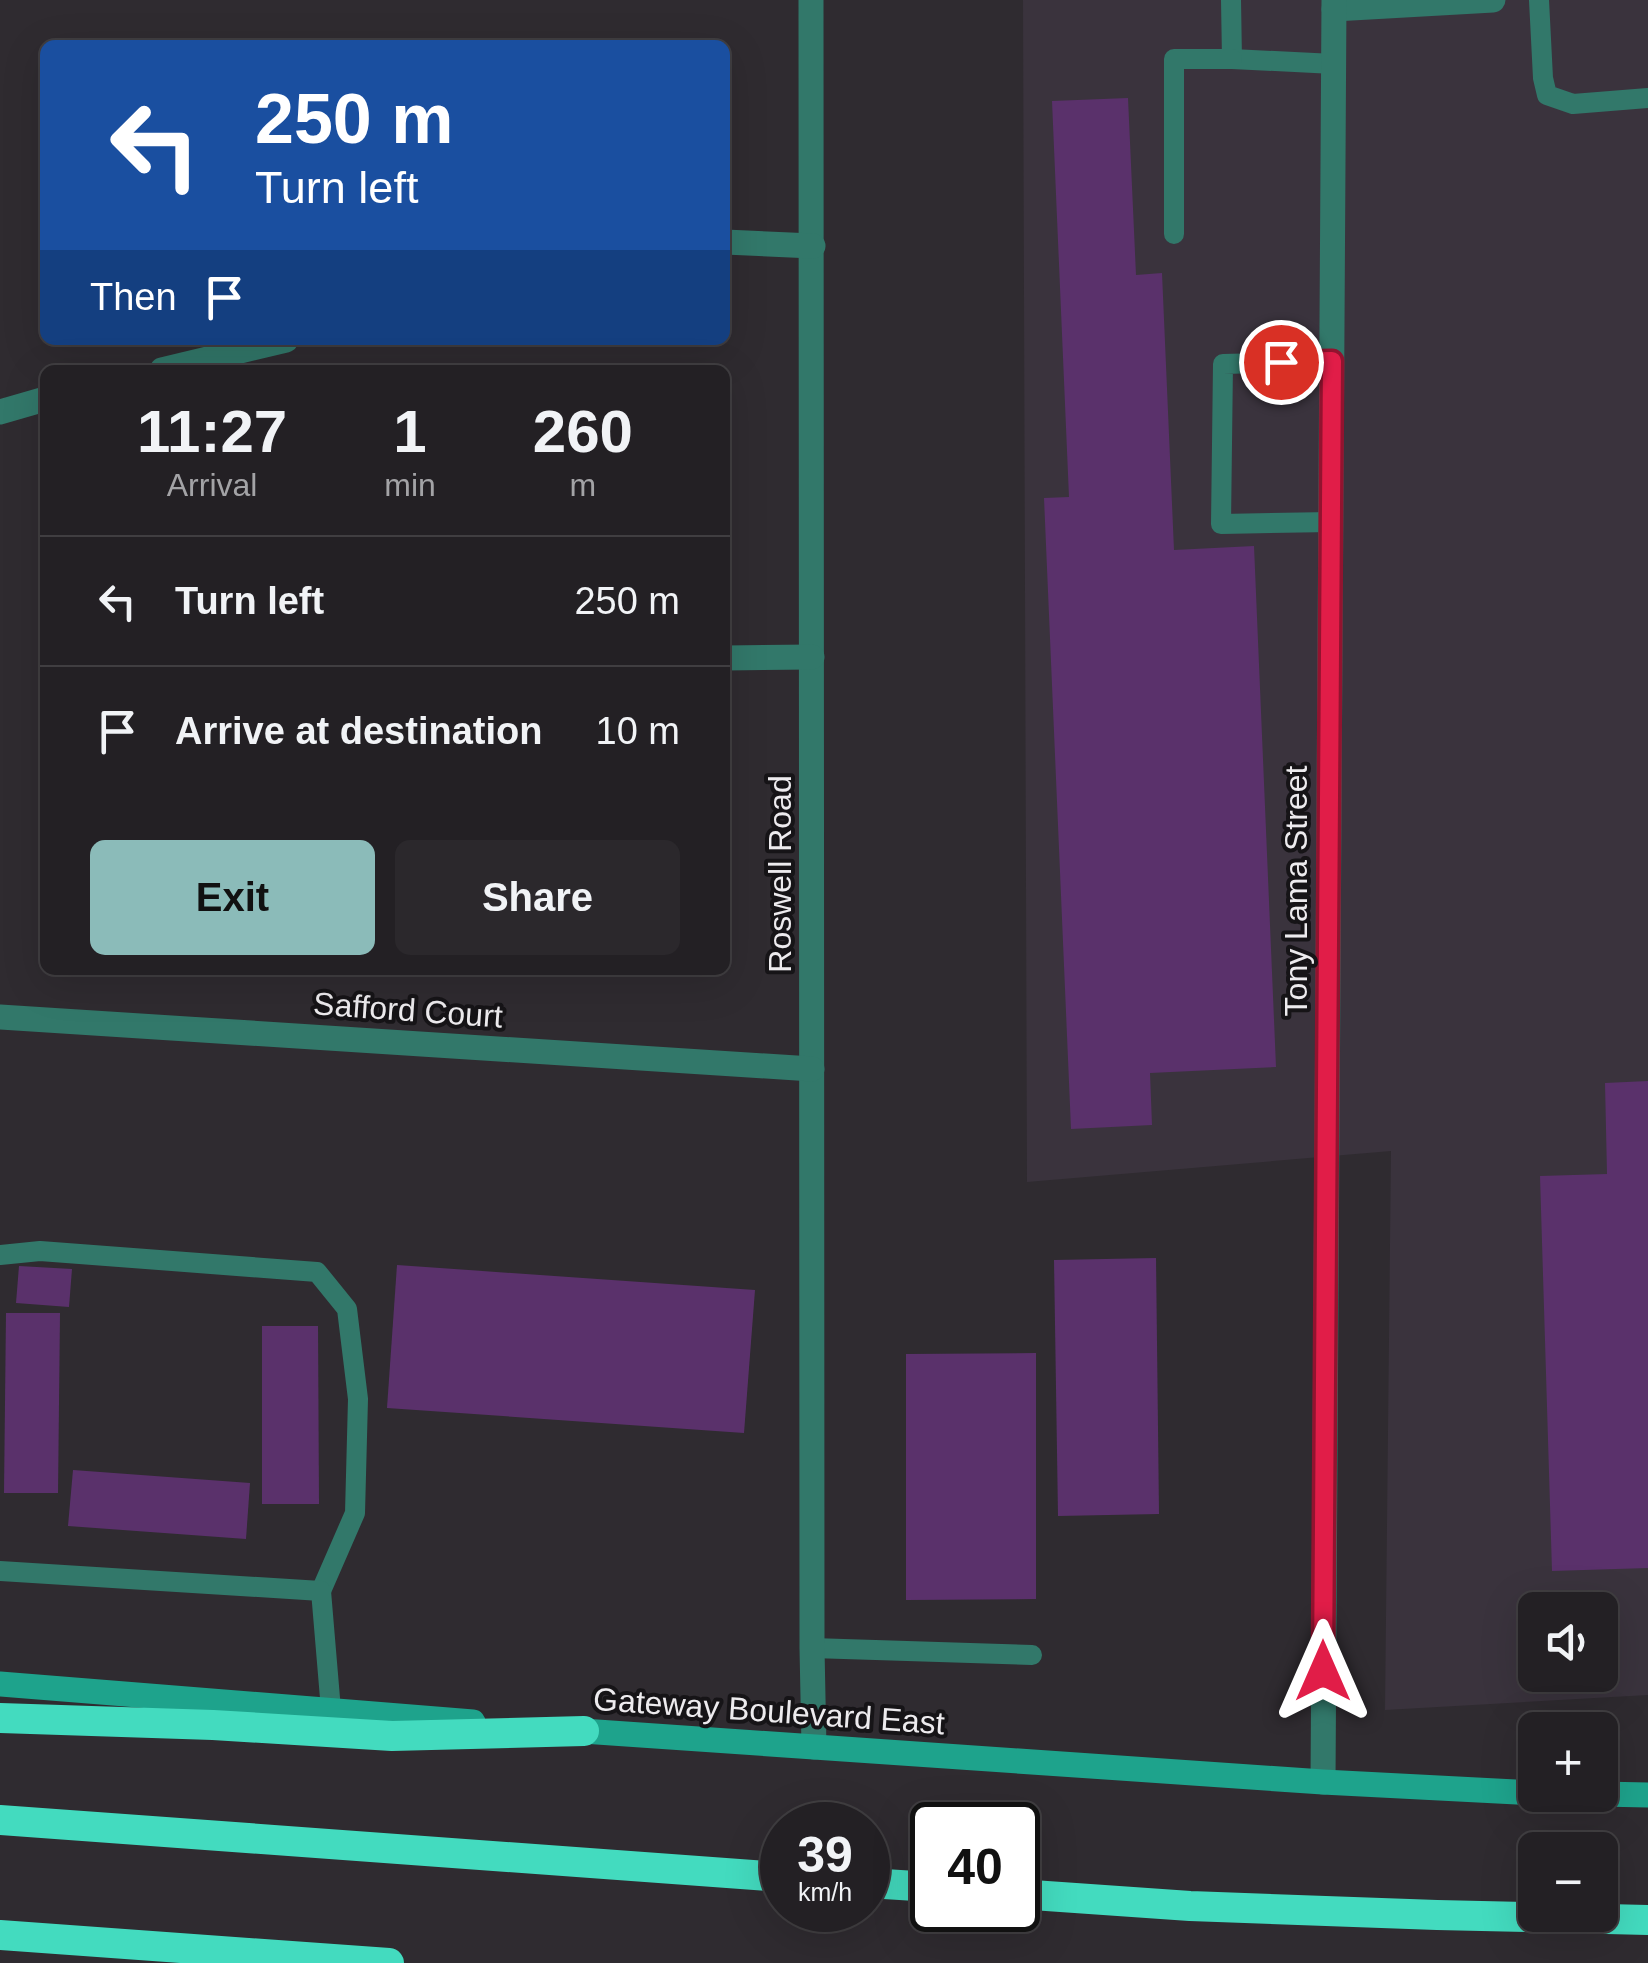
<!DOCTYPE html>
<meta charset="utf-8">
<style>
:root{--surface:#232024;--page:#2b282c;--text:#f1f3f6;--muted:#a3a3a6;--line:#403e41;--accent:#8bbbb9}
body{margin:0;font-family:Helvetica,sans-serif;background:var(--page);color:var(--text);height:100vh;display:flex;flex-direction:column;font-size:38px;white-space:nowrap}
*{box-sizing:border-box;margin:0}
p{font-size:32px;color:var(--muted)}
.icon{flex:none;width:55px;height:55px;fill:none;stroke:currentColor;stroke-width:2;stroke-linecap:round;stroke-linejoin:round}
.map{position:relative;flex:1;overflow:hidden}
.drawer{position:absolute;left:40px;top:365px;width:690px;height:610px;display:flex;flex-direction:column;background:var(--surface);border-radius:15px;box-shadow:0 10px 40px #0002,0 0 0 2px var(--line)}
.drawer>*{flex:none}
.hud{position:absolute;left:40px;top:40px;width:690px;height:305px;border-radius:15px;box-shadow:0 10px 40px #0002,0 0 0 2px var(--line);background:#1a4fa0;color:#fff;overflow:hidden}
.tools{position:absolute;left:1518px;top:1592px;display:grid;gap:20px}
.tools a{display:grid;place-items:center;width:100px;height:100px;border-radius:15px;background:var(--surface);box-shadow:0 10px 40px #0002,0 0 0 2px var(--line);font-size:50px}
.speed{position:absolute;left:760px;top:1802px;display:flex;gap:20px;font-size:50px;font-weight:700;text-align:center}
.speed>*{display:grid;place-content:center;width:130px;height:130px;border-radius:50%;background:var(--surface);box-shadow:0 10px 40px #0002,0 0 0 2px var(--line);line-height:1}
.speed small{font-size:25px;font-weight:400}
.speed .limit{border:5px solid #111;border-radius:15px;background:#fff;color:#111}
.pin{position:absolute;display:grid;place-items:center;width:85px;height:85px;color:#fff;margin:-42px;border:5px solid #fff;border-radius:50%;box-shadow:0 2px 10px #0007}
.me{position:absolute;width:110px;margin:-55px;rotate:0deg;stroke-linejoin:round;filter:drop-shadow(0 0 8px #0008)}
.turn{display:flex;align-items:center;gap:35px;height:210px;padding:0 50px;font-size:45px}
.turn .icon{width:130px;height:130px;stroke-width:2.5}
.turn b{display:block;font-size:70px;line-height:85px}
.then{display:flex;align-items:center;height:95px;padding:0 50px;background:#0003;gap:20px;font-size:38px}
.eta{display:flex;justify-content:space-evenly;align-items:center;height:170px;text-align:center}
.eta b{font-size:60px;font-weight:600;line-height:70px}
.primary-button{display:flex;gap:20px;margin-top:auto;padding:20px 50px}
.primary-button a{flex:1;height:115px;border-radius:15px;background:var(--accent);color:#111;font-size:40px;font-weight:600;line-height:115px;text-align:center}
.primary-button a+a{background:var(--page);color:var(--text)}
ul{padding:0;list-style:none}
li{display:flex;align-items:center;gap:30px;height:130px;padding:0 50px;border-top:2px solid var(--line)}
li div{flex:1}
li b{display:block;font-size:38px}
li em{font-style:normal}
.map>svg:first-child{display:block}
</style>
<div class="map">
<svg width="1648" height="1963" viewBox="0 0 1648 1963">
<rect width="100%" height="100%" fill="#2f2b30"/>
<!-- built -->
<path fill="#3a333d" fill-rule="evenodd" d="M 1023,0 L 1648,0 L 1648,1695 L 1385,1710 L 1391,1151 L 1027,1182 ZM 1535,1610 L 1600,1610 L 1600,1675 L 1535,1675 Z"/>
<!-- building -->
<g fill="#5a316b">
<path d="M 1128,98 L 1136,275 L 1162,273 L 1174,550 L 1254,546 L 1276,1067 L 1150,1073 L 1152,1125 L 1071,1129 L 1044,498 L 1069,497 L 1052,101 Z"/>
<path d="M 1648,1081 L 1648,1568 L 1552,1571 L 1540,1176 L 1607,1174 L 1605,1083 Z"/>
<path d="M 1156,1258 L 1159,1514 L 1058,1516 L 1054,1260 Z"/>
<path d="M 397,1265 L 755,1290 L 744,1433 L 387,1408 Z"/>
<path d="M 19,1266 L 72,1269 L 69,1307 L 16,1303 Z"/>
<path d="M 6,1313 L 60,1313 L 58,1493 L 4,1493 Z"/>
<path d="M 262,1326 L 318,1326 L 319,1504 L 262,1504 Z"/>
<path d="M 1036,1353 L 1036,1599 L 906,1600 L 906,1354 Z"/>
<path d="M 73,1470 L 250,1483 L 246,1539 L 68,1526 Z"/>
</g>
<g fill="none" stroke-linecap="round" stroke-linejoin="round">
<!-- service -->
<g stroke="#32786a" stroke-width="20">
<path d="M 1231,0 L 1232,59 L 1334,64"/>
<path d="M 1539,0 L 1543,78 L 1547,95 L 1573,104 L 1648,98"/>
<path d="M 1174,234 L 1174,59 L 1232,59"/>
<path d="M 1331,522 L 1221,524 L 1223,364 L 1332,361"/>
<path d="M 0,1255 L 40,1251 L 317,1272 L 347,1309 L 358,1399 L 355,1513 L 321,1591"/>
<path d="M 0,1571 L 321,1591 L 332,1722"/>
<path d="M 812,1648 L 1032,1655"/>
</g>
<!-- minor -->
<g stroke="#32786a" stroke-width="25">
<path d="M 811,0 L 812,1648 L 814,1747"/>
<path d="M 725,242 L 813,246"/>
<path d="M 162,370 L 286,340"/>
<path d="M 0,412 L 45,399"/>
<path d="M 725,658 L 812,657"/>
<path d="M 0,1017 L 812,1069"/>
</g>
<!-- tertiary -->
<g stroke="#32786a" stroke-width="25">
<path d="M 1334,9 L 1493,0"/>
<path d="M 1323,1782 L 1334,0"/>
</g>
<!-- secondary -->
<g stroke="#1ea38c" stroke-width="25">
<path d="M 0,1684 L 473,1722"/>
<path d="M 568,1730 L 1323,1782 L 1535,1793"/>
<path d="M 1600,1794 L 1648,1795"/>
</g>
<!-- motorway -->
<g stroke="#43dbbf" stroke-width="30">
<path d="M 0,1718 L 213,1725 L 392,1736 L 584,1731"/>
<path d="M 0,1820 L 782,1877"/>
<path d="M 868,1883 L 932,1887"/>
<path d="M 1018,1894 L 1190,1906 L 1437,1915 L 1648,1920"/>
<path d="M 0,1935 L 389,1963"/>
</g>
</g>
<g fill="none" stroke-linecap="round" stroke-linejoin="round">
<!-- route casing -->
<g stroke="#92132f" stroke-width="25">
<path id="route" d="M 1281,362 L 1332,361 L 1323,1671"/>
</g>
<!-- route -->
<use href="#route" stroke="#e11d48" stroke-width="18"/>
</g>
<g text-anchor="middle" stroke-width="8" stroke-linejoin="round" paint-order="stroke">
<!-- street labels -->
<g font-size="32" fill="#edebee" stroke="#161417">
<text transform="translate(780 874) rotate(-90)" y="11">Roswell Road</text>
<text transform="translate(1296 891) rotate(-90)" y="11">Tony Lama Street</text>
<text transform="translate(408 1010) rotate(4)" y="11">Safford Court</text>
<text transform="translate(769 1711) rotate(4)" y="11">Gateway Boulevard East</text>
</g>
</g>
</svg>
<div class="tools">
<a><svg class="icon" aria-label="sound" viewBox="0 0 24 24"><path d="M4 9h4l5-4v14l-5-4H4zM17 9q2 3 0 6"/></svg></a>
<a>+</a>
<a>−</a>
</div>
<div class="speed"><div>39<small>km/h</small></div><div class="limit">40</div></div>
<div class="pin" style="left:1281px;top:362px;background:#d93025"><svg class="icon" aria-label="arrive" viewBox="0 0 24 24"><path d="M6 21V4h12l-3 4 3 4H6"/></svg></div>
<svg class="me" style="left:1323px;top:1671px" viewBox="-20 -20 40 40"><path d="M0-17L14 15 0 8-14 15z" fill="#e11d48" stroke="#fff" stroke-width="4"/></svg>
<div class="hud">
<div class="turn"><svg class="icon" aria-label="left" viewBox="0 0 24 24"><path d="M17 20v-9H6M10 6l-5 5 5 5"/></svg><div><b>250 m</b>Turn left</div></div>
<div class="then">Then<svg class="icon" aria-label="arrive" viewBox="0 0 24 24"><path d="M6 21V4h12l-3 4 3 4H6"/></svg></div>
</div>
<section class="drawer">
<div class="eta">
<div><b>11:27</b><p>Arrival</p></div>
<div><b>1</b><p>min</p></div>
<div><b>260</b><p>m</p></div>
</div>
<ul>
<li><svg class="icon" aria-label="left" viewBox="0 0 24 24"><path d="M17 20v-9H6M10 6l-5 5 5 5"/></svg><div><b>Turn left</b></div><em>250 m</em></li>
<li><svg class="icon" aria-label="arrive" viewBox="0 0 24 24"><path d="M6 21V4h12l-3 4 3 4H6"/></svg><div><b>Arrive at destination</b></div><em>10 m</em></li>
</ul>
<div class="primary-button"><a>Exit</a><a>Share</a></div>
</section>
</div>
